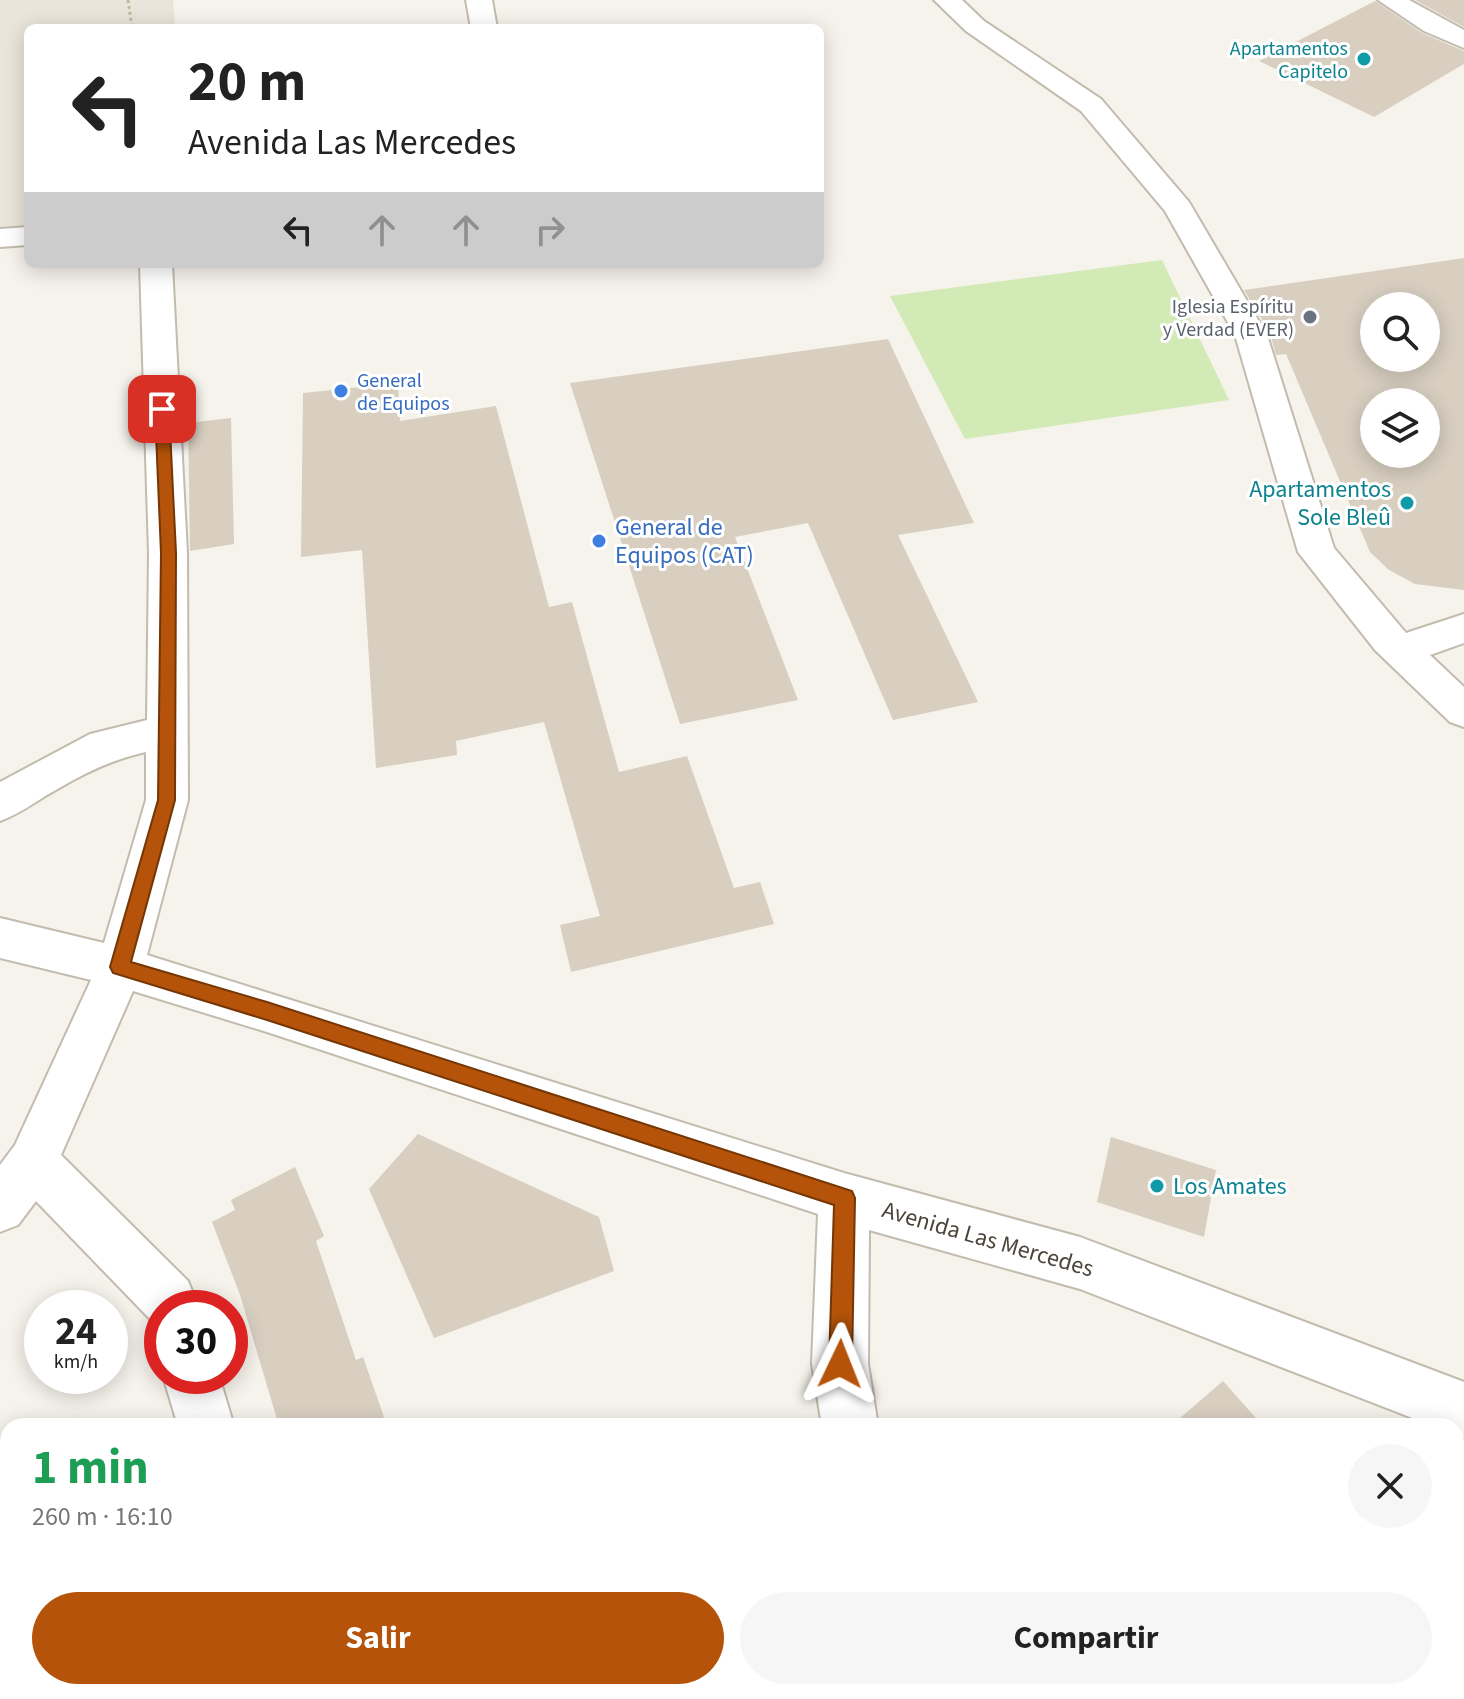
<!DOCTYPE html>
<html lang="es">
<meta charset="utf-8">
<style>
:root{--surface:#fff;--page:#f6f6f6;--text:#222;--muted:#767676;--accent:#b45309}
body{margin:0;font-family:"Source Sans 3",sans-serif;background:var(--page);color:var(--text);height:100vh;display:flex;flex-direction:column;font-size:30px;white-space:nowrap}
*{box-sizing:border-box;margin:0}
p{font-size:26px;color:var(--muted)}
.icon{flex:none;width:44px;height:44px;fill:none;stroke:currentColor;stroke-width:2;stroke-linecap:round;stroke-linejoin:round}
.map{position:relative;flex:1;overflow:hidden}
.side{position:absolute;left:0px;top:1418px;width:1464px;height:282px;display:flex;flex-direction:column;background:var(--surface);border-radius:24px 24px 0 0;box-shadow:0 4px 20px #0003}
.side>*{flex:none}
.guide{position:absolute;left:24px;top:24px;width:800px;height:244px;border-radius:12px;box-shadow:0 4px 20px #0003;background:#fff;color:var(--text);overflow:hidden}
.buttons{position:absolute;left:1360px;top:292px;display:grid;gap:16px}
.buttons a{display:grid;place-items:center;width:80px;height:80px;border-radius:50%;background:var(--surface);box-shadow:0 4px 20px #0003;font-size:40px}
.speed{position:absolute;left:24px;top:1290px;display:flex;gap:16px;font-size:40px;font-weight:700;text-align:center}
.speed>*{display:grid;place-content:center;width:104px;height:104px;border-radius:50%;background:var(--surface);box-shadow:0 4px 20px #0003;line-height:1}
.speed small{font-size:20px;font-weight:400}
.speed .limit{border:12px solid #d22;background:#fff;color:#111}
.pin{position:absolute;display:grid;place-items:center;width:68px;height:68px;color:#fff;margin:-34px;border-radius:16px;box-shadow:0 4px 12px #0006}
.me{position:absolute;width:88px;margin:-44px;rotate:2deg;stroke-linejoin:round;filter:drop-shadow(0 0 6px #0008)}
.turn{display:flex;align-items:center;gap:28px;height:168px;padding:0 32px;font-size:36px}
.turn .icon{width:104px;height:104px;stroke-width:2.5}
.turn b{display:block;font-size:56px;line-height:68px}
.lanes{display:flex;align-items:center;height:76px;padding:0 32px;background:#0003;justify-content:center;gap:40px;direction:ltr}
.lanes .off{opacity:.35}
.round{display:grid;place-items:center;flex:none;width:84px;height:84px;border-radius:42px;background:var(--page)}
.summary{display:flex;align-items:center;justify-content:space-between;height:136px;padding:0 32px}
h1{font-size:48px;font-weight:700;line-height:60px;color:#1e9e55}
.cta{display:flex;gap:16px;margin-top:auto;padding:16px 32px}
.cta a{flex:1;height:92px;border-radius:48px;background:var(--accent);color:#fff;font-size:32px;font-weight:700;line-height:92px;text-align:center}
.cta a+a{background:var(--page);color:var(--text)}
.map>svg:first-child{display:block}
</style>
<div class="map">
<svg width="1464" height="1699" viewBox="0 0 1464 1699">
<rect width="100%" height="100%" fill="#f6f3ec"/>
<!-- residential -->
<path fill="#eae5da" d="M 0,0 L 173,0 L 175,28 L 28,28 L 28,233 L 0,234 Z"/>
<!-- green -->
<path fill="#d2eab5" d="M 1162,260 L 1229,400 L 965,439 L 890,296 Z"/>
<!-- building -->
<g fill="#d8cfc1" fill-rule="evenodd">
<path d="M 1415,0 L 1464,0 L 1464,27 Z"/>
<path d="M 1375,1 L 1422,33 L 1464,51 L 1464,64 L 1374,117 L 1259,61 Z"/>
<path d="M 1464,258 L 1464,590 L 1415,584 L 1389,570 L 1370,552 L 1286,354 L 1276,355 L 1270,333 L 1244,290 ZM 1374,306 L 1426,306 L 1426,358 L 1374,358 ZM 1374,402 L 1426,402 L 1426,454 L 1374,454 Z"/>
<path d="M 888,339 L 974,523 L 898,535 L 978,702 L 893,720 L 808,523 L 735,537 L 798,700 L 680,724 L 570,383 Z"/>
<path d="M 398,383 L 400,421 L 496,406 L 549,607 L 572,602 L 619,772 L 687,756 L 734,888 L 760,882 L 774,924 L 571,972 L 560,925 L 600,916 L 544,722 L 456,741 L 457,755 L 376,768 L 362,550 L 301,557 L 303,393 Z"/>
<path d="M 231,418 L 234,544 L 190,551 L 188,423 Z"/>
<path d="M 418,1134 L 599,1217 L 614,1271 L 434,1338 L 369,1189 Z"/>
<path d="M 1111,1137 L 1216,1170 L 1204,1237 L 1097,1202 Z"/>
<path d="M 295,1167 L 324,1236 L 316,1241 L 356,1360 L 363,1357 L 384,1417 L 366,1426 L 279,1426 L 240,1295 L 212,1222 L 235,1210 L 231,1200 Z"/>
<path d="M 1223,1381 L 1263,1426 L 1171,1426 Z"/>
</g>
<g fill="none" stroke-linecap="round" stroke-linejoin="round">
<!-- minor casing -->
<g stroke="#c2bbae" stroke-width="4">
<g id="minor">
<path d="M 466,0 L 492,0 L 497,28 L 471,28 Z"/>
<path d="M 934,0 L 962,0 L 984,21 L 1101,99 L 1189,202 L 1267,335 L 1334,548 L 1406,633 L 1464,614 L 1464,643 L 1430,655 L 1464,687 L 1464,727 L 1450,722 L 1375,650 L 1298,552 L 1235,335 L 1165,211 L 1081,111 L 966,31 Z"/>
<path d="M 1378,0 L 1409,0 L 1464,30 L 1464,48 L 1424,31 Z"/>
<path d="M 28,227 L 28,245 L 0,247 L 0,229 Z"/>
<path d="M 140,264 L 172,264 L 187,553 L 188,800 L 147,955 L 844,1173 L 1080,1237 L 1464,1382 L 1464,1438 L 1456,1435 L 1456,1426 L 1433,1426 L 1080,1289 L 869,1230 L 868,1364 L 878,1426 L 822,1426 L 812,1364 L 818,1214 L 267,1032 L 133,991 L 61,1155 L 188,1281 L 199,1308 L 162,1308 L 162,1331 L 153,1327 L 149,1318 L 36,1201 L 18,1225 L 0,1232 L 0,1165 L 15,1145 L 91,980 L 0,958 L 0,918 L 104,943 L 146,800 L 146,752 C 113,759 84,773 54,791 C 36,801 20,814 0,821 L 0,782 L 90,734 L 147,720 L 149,553 Z"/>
<path d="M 163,1376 L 219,1376 L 234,1426 L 178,1426 Z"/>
<path d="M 253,1692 L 315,1692 L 317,1699 L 255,1699 Z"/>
<path d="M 883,1692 L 945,1692 L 947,1699 L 885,1699 Z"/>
</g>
</g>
<!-- path -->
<path stroke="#c4b79f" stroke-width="3" stroke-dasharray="3 3" stroke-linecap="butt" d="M 128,0 L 132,28"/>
<!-- minor -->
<use href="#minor" fill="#fff" fill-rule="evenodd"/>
</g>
<!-- route -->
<path fill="#b45309" stroke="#753606" stroke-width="2" d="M 162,404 L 169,409 L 176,553 L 175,800 L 131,962 L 267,1002 L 852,1191 L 855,1198 L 852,1364 L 848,1372 L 840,1375 L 832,1372 L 829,1364 L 834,1205 L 267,1020 L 113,973 L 110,967 L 158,800 L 161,553 L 155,409 Z"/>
<!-- markers -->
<g fill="#0f9aa8" stroke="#fff" stroke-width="3">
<circle cx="1364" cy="59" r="8"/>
<circle cx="1407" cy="503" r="8"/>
<circle cx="1157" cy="1186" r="8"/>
</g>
<circle fill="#6b7280" stroke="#fff" stroke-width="3" cx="1310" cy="317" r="8"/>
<g fill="#3f7fe0" stroke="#fff" stroke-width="3">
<circle cx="341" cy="391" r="8"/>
<circle cx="599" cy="541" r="8"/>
</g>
<g text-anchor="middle" stroke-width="6" stroke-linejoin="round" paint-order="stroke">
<!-- far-culture labels -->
<g font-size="20" fill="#0d838f" stroke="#fff" text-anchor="end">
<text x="1348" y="55">Apartamentos<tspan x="1348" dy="23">Capitelo</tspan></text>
</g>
<!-- far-worship labels -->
<g font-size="20" fill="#5b616d" stroke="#fff" text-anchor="end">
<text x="1294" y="313">Iglesia Espíritu<tspan x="1294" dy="23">y Verdad (EVER)</tspan></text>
</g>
<!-- far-shop labels -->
<g font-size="20" fill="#366cbe" stroke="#fff" text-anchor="start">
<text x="357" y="387">General<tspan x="357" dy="23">de Equipos</tspan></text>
</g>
<!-- culture labels -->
<g font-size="24" fill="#0d838f" stroke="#fff" text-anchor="end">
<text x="1391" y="497">Apartamentos<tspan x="1391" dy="28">Sole Bleû</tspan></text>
<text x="1173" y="1194" text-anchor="start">Los Amates</text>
</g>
<!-- shop labels -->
<g font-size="24" fill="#366cbe" stroke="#fff" text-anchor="start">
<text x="615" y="535">General de<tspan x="615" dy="28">Equipos (CAT)</tspan></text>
</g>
<!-- street labels -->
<g font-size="24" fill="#4b4439" stroke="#fff">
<text transform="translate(988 1239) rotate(16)" y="8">Avenida Las Mercedes</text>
</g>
</g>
</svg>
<div class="buttons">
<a><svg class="icon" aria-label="search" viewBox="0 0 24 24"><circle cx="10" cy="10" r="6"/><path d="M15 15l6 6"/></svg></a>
<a><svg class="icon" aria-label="layers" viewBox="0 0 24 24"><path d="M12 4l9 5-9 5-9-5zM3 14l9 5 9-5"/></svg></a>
</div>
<div class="speed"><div>24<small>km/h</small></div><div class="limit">30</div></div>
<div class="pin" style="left:162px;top:409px;background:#d93025"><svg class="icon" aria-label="arrive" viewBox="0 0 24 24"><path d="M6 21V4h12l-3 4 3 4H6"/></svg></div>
<svg class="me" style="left:840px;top:1364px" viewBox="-20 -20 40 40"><path d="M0-17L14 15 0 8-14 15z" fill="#b45309" stroke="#fff" stroke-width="4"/></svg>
<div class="guide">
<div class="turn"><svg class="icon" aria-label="left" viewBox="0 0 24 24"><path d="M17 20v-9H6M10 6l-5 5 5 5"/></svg><div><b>20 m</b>Avenida Las Mercedes</div></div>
<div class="lanes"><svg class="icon" aria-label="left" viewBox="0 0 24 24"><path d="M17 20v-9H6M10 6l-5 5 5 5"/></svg><svg class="icon off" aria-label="ahead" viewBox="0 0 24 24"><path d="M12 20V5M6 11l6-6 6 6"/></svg><svg class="icon off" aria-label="ahead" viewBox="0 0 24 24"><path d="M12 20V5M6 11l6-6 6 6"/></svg><svg class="icon off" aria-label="right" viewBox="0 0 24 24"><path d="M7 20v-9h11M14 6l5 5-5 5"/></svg></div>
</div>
<section class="side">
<div class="summary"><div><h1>1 min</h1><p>260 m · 16:10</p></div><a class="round"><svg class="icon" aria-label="close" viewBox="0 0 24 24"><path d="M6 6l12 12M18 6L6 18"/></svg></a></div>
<div class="cta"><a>Salir</a><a>Compartir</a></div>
</section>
</div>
